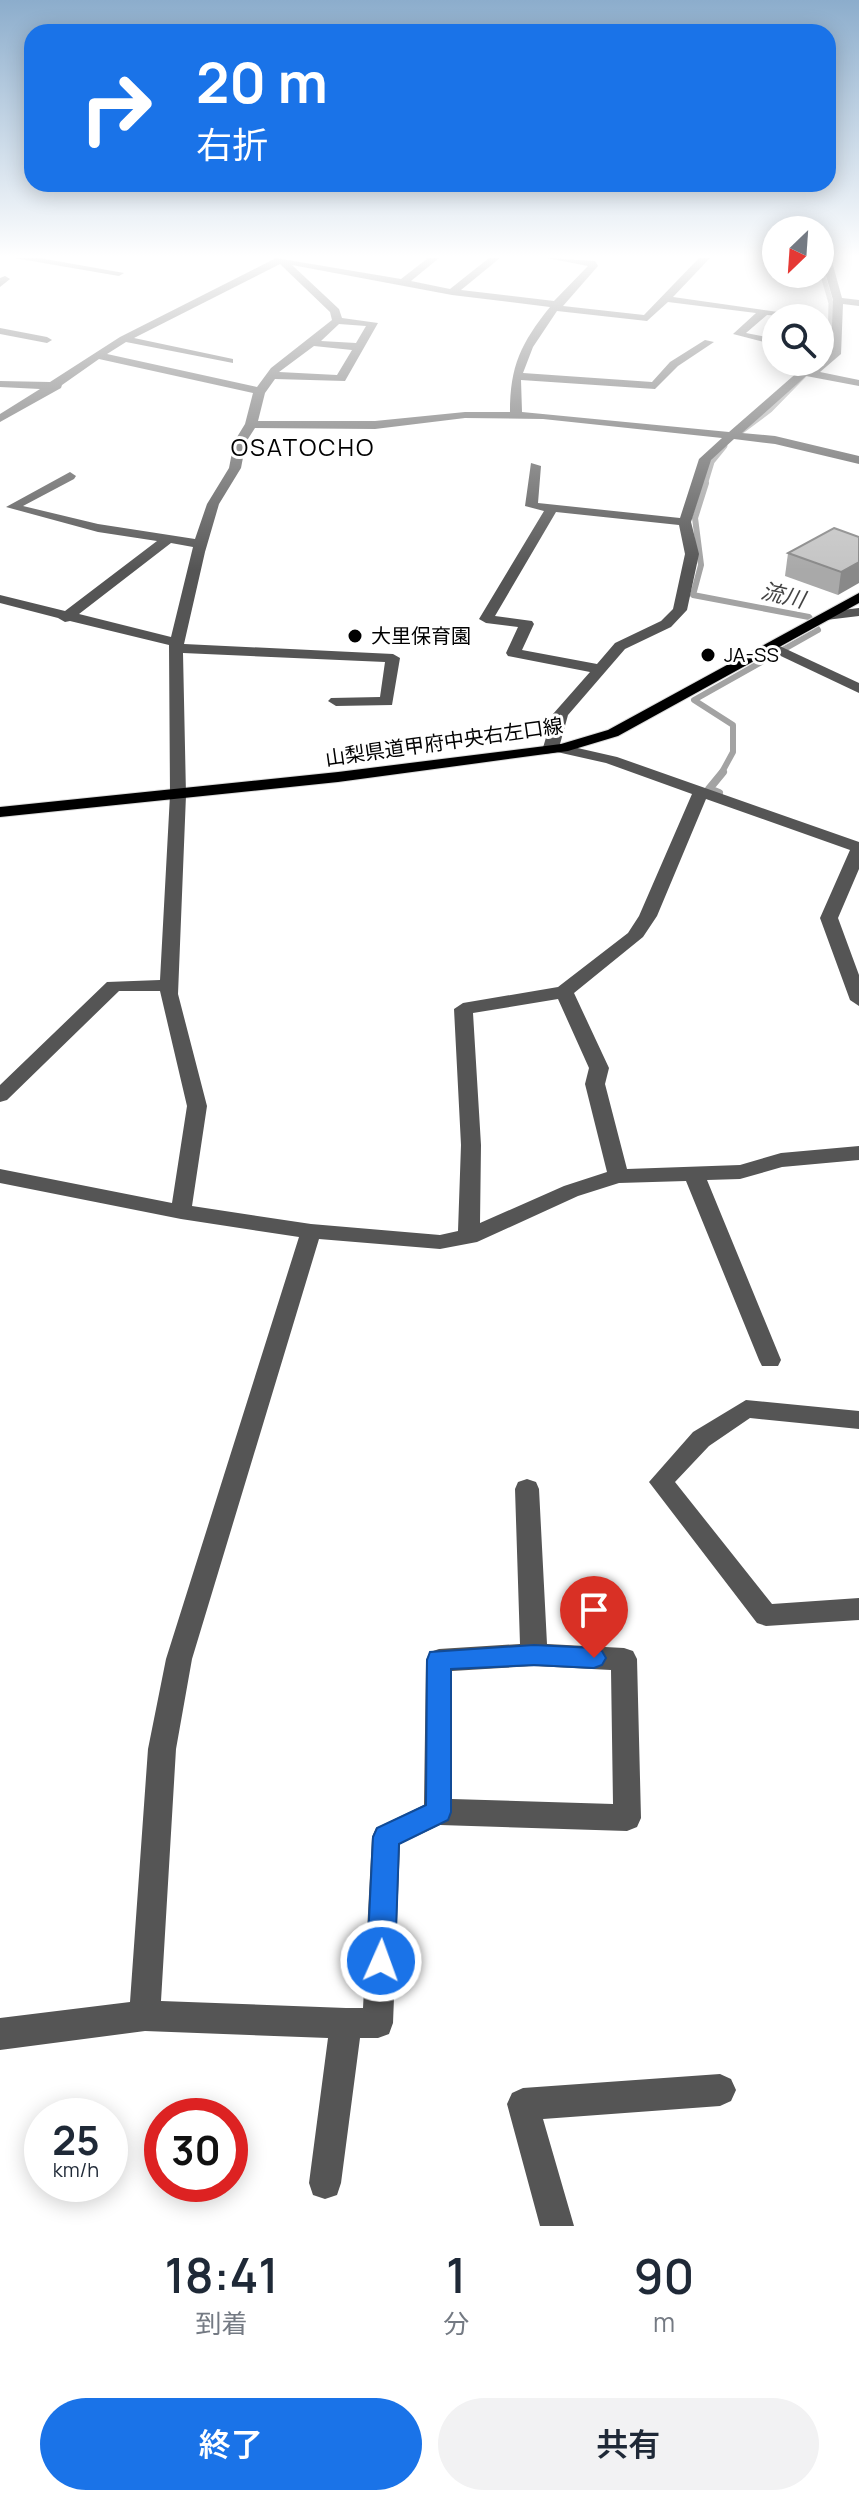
<!DOCTYPE html>
<html lang="ja">
<meta charset="utf-8">
<style>
:root{--surface:#fff;--page:#f2f2f3;--text:#1f2937;--muted:#747a83;--accent:#1a73e8}
body{margin:0;font-family:Manrope,"Noto Sans JP",sans-serif;background:var(--page);color:var(--text);height:100vh;display:flex;flex-direction:column;font-size:30px;white-space:nowrap}
*{box-sizing:border-box;margin:0}
p{font-size:26px;color:var(--muted)}
.icon{flex:none;width:44px;height:44px;fill:none;stroke:currentColor;stroke-width:2;stroke-linecap:round;stroke-linejoin:round}
.map{position:relative;height:2226px;overflow:hidden}
.panel{display:flex;flex-direction:column;background:var(--surface);flex:1}
.panel>*{flex:none}
.hud{position:absolute;left:24px;top:24px;width:812px;height:168px;border-radius:24px;box-shadow:0 4px 20px #0003;background:#1a73e8;color:#fff;overflow:hidden}
.needle{width:52px;rotate:205deg}
.tools{position:absolute;left:762px;top:216px;display:grid;gap:16px}
.tools a{display:grid;place-items:center;width:72px;height:72px;border-radius:50%;background:var(--surface);box-shadow:0 4px 20px #0003;font-size:40px}
.speed{position:absolute;left:24px;top:2098px;display:flex;gap:16px;font-size:40px;font-weight:700;text-align:center}
.speed>*{display:grid;place-content:center;width:104px;height:104px;border-radius:50%;background:var(--surface);box-shadow:0 4px 20px #0003;line-height:1}
.speed small{font-size:20px;font-weight:400}
.speed .limit{border:12px solid #d22;background:#fff;color:#111}
.pin{position:absolute;display:grid;place-items:center;width:68px;height:68px;color:#fff;margin:-82px -34px;border-radius:50% 50% 50% 0;rotate:-45deg;box-shadow:0 0 8px #0007}
.pin .icon{rotate:45deg}
.me{position:absolute;width:88px;margin:-44px;rotate:2deg;stroke-linejoin:round;filter:drop-shadow(0 0 6px #0008)}
.turn{display:flex;align-items:center;gap:28px;height:168px;padding:0 40px;font-size:36px}
.turn .icon{width:104px;height:104px;stroke-width:2.5}
.turn b{display:block;font-size:56px;line-height:68px}
.eta{display:flex;justify-content:space-evenly;align-items:center;height:136px;text-align:center}
.eta b{font-size:48px;font-weight:600;line-height:56px}
.primary-button{display:flex;gap:16px;margin-top:auto;padding:16px 40px}
.primary-button a{flex:1;height:92px;border-radius:48px;background:var(--accent);color:#fff;font-size:32px;font-weight:600;line-height:92px;text-align:center}
.primary-button a+a{background:var(--page);color:var(--text)}
.map>svg:first-child{display:block}
</style>
<div class="map">
<svg width="859" height="2226" viewBox="0 0 859 2226">
<rect width="100%" height="100%" fill="#fff"/>
<g fill="none" stroke-linecap="round" stroke-linejoin="round">
<!-- stream-far2 -->
<g stroke="#a3a3a3" stroke-width="5">
<path d="M 820,265 L 831,303 L 830,351 L 820,359"/>
<path d="M 742,431 L 770,410 L 817,362"/>
<path d="M 705,485 L 712,462 L 725,446"/>
</g>
<!-- stream-far1 -->
<path stroke="#a3a3a3" stroke-width="6" d="M 706,483 L 695,518 L 701,565 L 693,595 L 809,617 L 818,630 L 694,700 L 733,725 L 733,752 L 721,774"/>
<!-- stream -->
<path stroke="#a3a3a3" stroke-width="8" d="M 719,793 L 709,789 L 723,772"/>
<!-- major casing -->
<g stroke="#dbdbdb" stroke-width="2">
<path id="major" d="M 859,593 L 859,603 L 618,736 L 568,751 L 338,782 L 0,817 L 0,807 L 338,772 L 561,744 L 608,730 Z"/>
</g>
<!-- minor -->
<g fill="#555" fill-rule="evenodd">
<path d="M 14,258 L 40,258 L 124,273 L 119,276 Z"/>
<path d="M 276,258 L 401,279 L 428,258 L 439,258 L 411,281 L 450,289 L 489,258 L 500,258 L 461,290 L 554,301 L 588,266 L 547,258 L 595,261 L 598,266 L 563,306 L 644,315 L 699,258 L 710,258 L 673,297 L 821,318 L 767,315 L 746,333 L 776,339 L 776,345 L 733,334 L 756,313 L 668,302 L 647,321 L 557,311 L 533,347 L 523,373 L 652,382 L 670,362 L 705,340 L 714,342 L 678,366 L 655,389 L 521,380 L 522,412 L 729,432 L 800,370 L 809,370 L 831,353 L 833,300 L 821,258 L 831,258 L 842,298 L 859,300 L 859,306 L 843,304 L 841,354 L 820,372 L 859,380 L 859,386 L 806,376 L 742,433 L 775,436 L 859,456 L 859,464 L 775,444 L 734,439 L 711,460 L 691,522 L 699,554 L 687,610 L 671,627 L 625,649 L 568,715 L 560,744 L 617,757 L 859,842 L 859,869 L 838,918 L 859,975 L 859,1006 L 850,1000 L 820,918 L 850,850 L 706,799 L 657,916 L 643,937 L 574,993 L 609,1068 L 605,1084 L 627,1169 L 740,1165 L 781,1153 L 859,1146 L 859,1160 L 782,1167 L 740,1179 L 707,1180 L 781,1360 L 778,1366 L 762,1366 L 759,1360 L 686,1181 L 619,1183 L 578,1196 L 477,1242 L 440,1249 L 319,1239 L 192,1659 L 176,1749 L 161,2001 L 346,2008 L 363,2008 L 372,1837 L 376,1828 L 424,1805 L 426,1660 L 430,1652 L 439,1649 L 520,1644 L 515,1489 L 518,1482 L 527,1479 L 536,1482 L 539,1489 L 547,1644 L 624,1648 L 633,1651 L 637,1659 L 641,1818 L 637,1827 L 627,1831 L 440,1825 L 400,1844 L 393,2023 L 389,2034 L 378,2038 L 360,2038 L 341,2183 L 337,2195 L 325,2199 L 313,2195 L 309,2183 L 328,2038 L 145,2031 L 0,2050 L 0,2018 L 130,2002 L 148,1749 L 166,1659 L 299,1237 L 181,1219 L 0,1183 L 0,1169 L 172,1203 L 187,1106 L 160,991 L 119,991 L 7,1100 L 0,1102 L 0,1085 L 107,982 L 160,980 L 170,795 L 169,645 L 70,621 L 65,622 L 58,618 L 0,603 L 0,595 L 65,611 L 157,541 L 98,532 L 6,507 L 70,472 L 76,476 L 74,479 L 23,506 L 98,524 L 195,539 L 207,504 L 229,468 L 234,442 L 245,424 L 253,393 L 99,359 L 62,385 L 61,388 L 0,422 L 0,414 L 40,389 L 0,387 L 0,381 L 50,382 L 120,337 ZM 280,264 L 330,312 L 332,320 L 271,368 L 257,387 L 107,354 L 126,342 L 233,363 L 233,359 L 134,338 ZM 292,265 L 452,295 L 550,307 C 521,343 510,366 510,412 L 465,412 L 375,421 L 258,421 L 265,393 L 275,379 L 345,381 L 378,323 L 342,318 L 339,309 ZM 339,324 L 366,326 L 356,343 L 321,341 ZM 314,346 L 352,350 L 337,375 L 279,372 ZM 465,418 L 543,419 L 722,438 L 699,459 L 680,518 L 538,503 L 541,466 L 531,463 L 525,506 L 544,511 L 479,619 L 486,623 L 518,627 L 506,653 L 508,656 L 590,672 L 553,714 L 542,751 L 544,754 L 557,752 L 606,763 L 692,794 L 639,916 L 628,933 L 558,987 L 463,1003 L 454,1009 L 461,1145 L 458,1231 L 440,1235 L 311,1224 L 192,1206 L 207,1106 L 178,994 L 186,795 L 183,653 L 385,662 L 380,697 L 331,698 L 328,701 L 336,706 L 392,705 L 400,658 L 393,654 L 184,644 L 205,552 L 219,504 L 241,468 L 246,442 L 255,428 L 375,429 ZM 556,512 L 679,525 L 685,554 L 673,609 L 661,621 L 615,643 L 597,664 L 522,650 L 534,624 L 532,621 L 495,616 ZM 171,543 L 193,547 L 171,637 L 79,614 ZM 558,999 L 589,1068 L 585,1084 L 607,1172 L 564,1186 L 480,1223 L 481,1145 L 473,1013 ZM 534,1666 L 611,1670 L 613,1804 L 452,1799 L 452,1671 Z"/>
<path d="M 5,276 L 10,279 L 0,287 L 0,278 Z"/>
<path d="M 0,328 L 47,337 L 52,340 L 47,343 L 0,334 Z"/>
<path d="M 859,608 L 859,616 L 826,620 L 819,616 L 826,612 Z"/>
<path d="M 771,642 L 859,683 L 859,693 L 766,649 L 764,646 Z"/>
<path d="M 746,1400 L 859,1411 L 859,1429 L 750,1418 L 709,1446 L 675,1482 L 772,1604 L 859,1598 L 859,1620 L 766,1626 L 757,1623 L 649,1482 L 693,1432 Z"/>
<path d="M 720,2074 L 731,2079 L 736,2090 L 731,2101 L 720,2106 L 543,2119 L 574,2226 L 540,2226 L 507,2104 L 512,2093 L 523,2088 Z"/>
</g>
<!-- major -->
<use href="#major" fill="#000" fill-rule="evenodd"/>
</g>
<!-- wall -->
<path fill="#a9a9a9" d="M 859,537 L 838,595 L 785,576 L 788,553 Z"/>
<!-- shaded-wall -->
<path fill="#898989" d="M 859,562 L 859,583 L 838,595 L 841,572 Z"/>
<!-- building -->
<path fill="#c4c4c4" stroke="#898989" stroke-width="2" d="M 834,528 L 859,537 L 859,562 L 841,572 L 788,553 Z"/>
<!-- sky -->
<linearGradient id="sky" x2="0" y2="1"><stop stop-color="#8cadcc"/><stop offset="0.45" stop-color="#fff"/><stop offset="1" stop-color="#fff" stop-opacity="0"/></linearGradient>
<rect width="859" height="570" fill="url(#sky)"/>
<!-- route -->
<path fill="#1a73e8" stroke="#114b97" stroke-width="2" d="M 534,1645 L 594,1648 L 602,1651 L 606,1658 L 602,1665 L 594,1668 L 534,1665 L 451,1669 L 451,1812 L 448,1820 L 399,1844 L 395,1961 L 391,1970 L 381,1974 L 371,1970 L 367,1961 L 373,1837 L 377,1828 L 426,1805 L 427,1660 L 430,1652 Z"/>
<!-- markers -->
<g fill="#000" stroke="#fff" stroke-width="3">
<circle cx="355" cy="636" r="8"/>
<circle cx="708" cy="655" r="8"/>
</g>
<g text-anchor="middle" stroke-width="6" stroke-linejoin="round" paint-order="stroke">
<!-- far-poi labels -->
<g font-size="20" fill="#000" stroke="#fff" text-anchor="start">
<text x="371" y="643">大里保育園</text>
<text x="724" y="662">JA-SS</text>
</g>
<!-- far-street labels -->
<g font-size="20" fill="#000" stroke="#fff">
<text transform="translate(444 742) rotate(-8)" y="7">山梨県道甲府中央右左口線</text>
</g>
<!-- far-water labels -->
<g font-size="22" font-style="italic" fill="#444" stroke="#fff">
<text transform="translate(783 595) rotate(13)" y="8">流川</text>
</g>
<!-- far-quarter labels -->
<g font-size="24" letter-spacing="2" fill="#000" stroke="#fff">
<text x="303" y="456">OSATOCHO</text>
</g>
</g>
</svg>
<div class="tools">
<a><svg class="needle" viewBox="-14 -14 28 28"><path d="M0-13l5 13h-10z" fill="#e53935"/><path d="M0 13l5-13h-10z" fill="#747a83"/></svg></a>
<a><svg class="icon" aria-label="search" viewBox="0 0 24 24"><circle cx="10" cy="10" r="6"/><path d="M15 15l6 6"/></svg></a>
</div>
<div class="speed"><div>25<small>km/h</small></div><div class="limit">30</div></div>
<div class="pin" style="left:594px;top:1658px;background:#d93025"><svg class="icon" aria-label="arrive" viewBox="0 0 24 24"><path d="M6 21V4h12l-3 4 3 4H6"/></svg></div>
<svg class="me" style="left:381px;top:1961px" viewBox="-20 -20 40 40"><circle r="17" fill="#1a73e8" stroke="#fff" stroke-width="3"/><path d="M0-11L8 9 0 5-8 9z" fill="#fff"/></svg>
<div class="hud">
<div class="turn"><svg class="icon" aria-label="right" viewBox="0 0 24 24"><path d="M7 20v-9h11M14 6l5 5-5 5"/></svg><div><b>20 m</b>右折</div></div>
</div>
</div>
<section class="panel">
<div class="eta">
<div><b>18:41</b><p>到着</p></div>
<div><b>1</b><p>分</p></div>
<div><b>90</b><p>m</p></div>
</div>
<div class="primary-button"><a>終了</a><a>共有</a></div>
</section>
